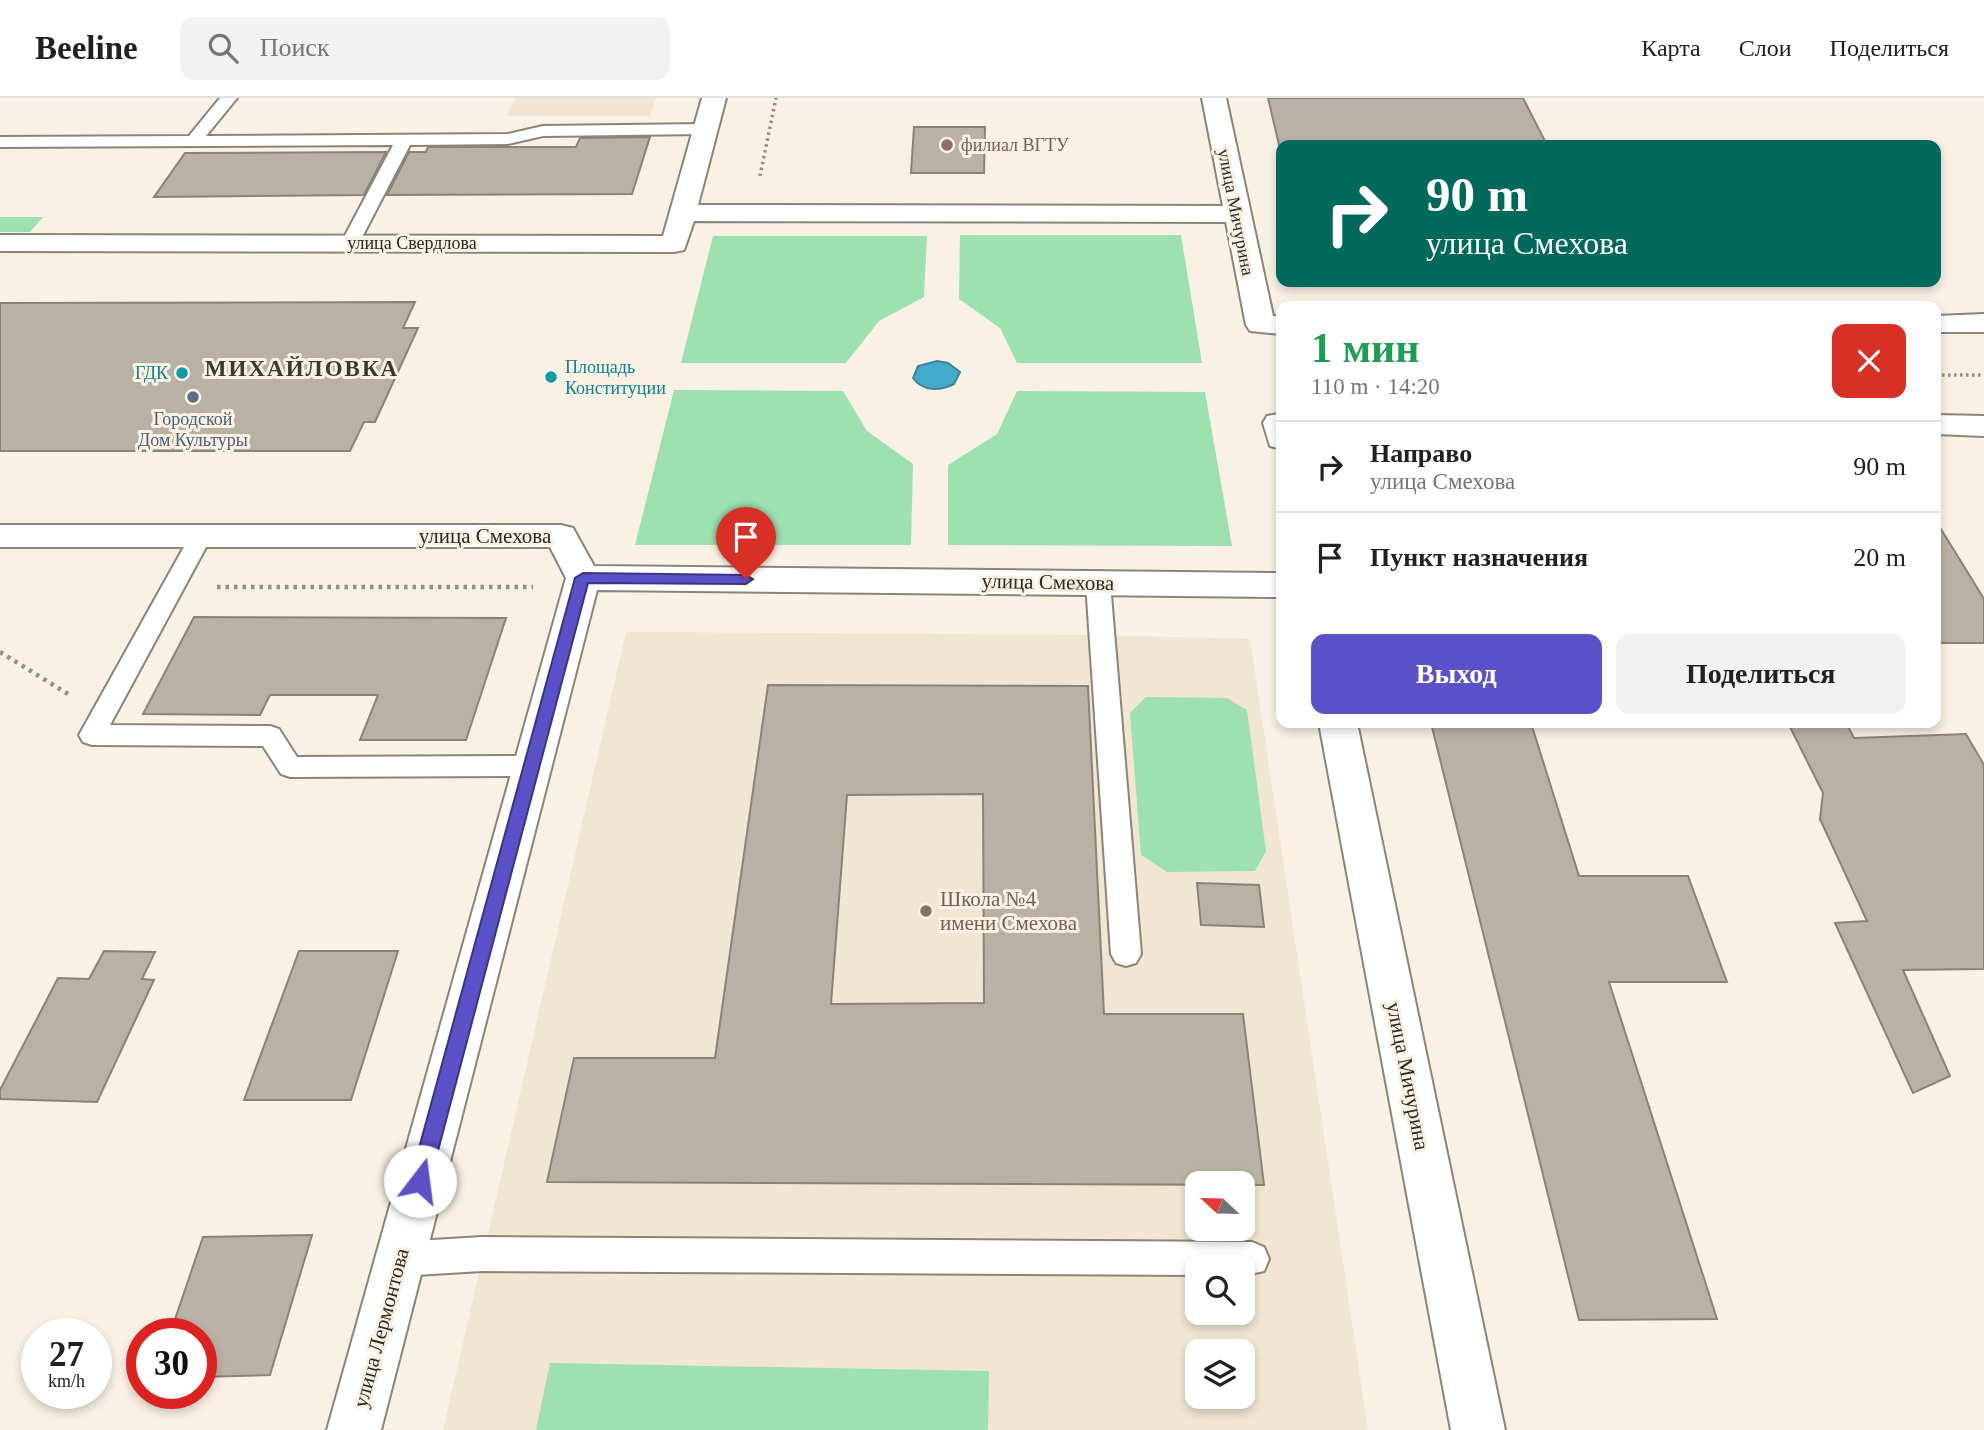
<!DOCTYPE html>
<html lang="ru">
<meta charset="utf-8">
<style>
:root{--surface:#fff;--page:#f2f2f2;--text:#202124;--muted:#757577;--line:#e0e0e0;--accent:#5b51c9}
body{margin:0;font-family:Georgia,serif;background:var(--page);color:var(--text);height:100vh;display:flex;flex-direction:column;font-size:26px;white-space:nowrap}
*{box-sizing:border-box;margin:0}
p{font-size:23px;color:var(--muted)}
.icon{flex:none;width:38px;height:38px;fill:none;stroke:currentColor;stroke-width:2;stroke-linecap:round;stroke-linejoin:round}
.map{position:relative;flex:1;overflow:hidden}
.panel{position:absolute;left:1276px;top:203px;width:665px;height:427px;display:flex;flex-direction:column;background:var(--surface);border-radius:14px;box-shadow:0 4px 10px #0003}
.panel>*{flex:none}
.hud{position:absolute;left:1276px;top:42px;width:665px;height:147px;border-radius:14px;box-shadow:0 4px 10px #0003;background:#00695c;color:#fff;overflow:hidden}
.needle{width:46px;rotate:292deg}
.buttons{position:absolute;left:1185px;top:1073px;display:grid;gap:14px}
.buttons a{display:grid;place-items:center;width:70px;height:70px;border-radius:14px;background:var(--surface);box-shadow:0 4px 10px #0003;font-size:35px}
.speed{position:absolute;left:21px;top:1220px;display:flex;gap:14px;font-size:35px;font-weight:700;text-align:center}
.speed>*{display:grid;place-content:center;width:91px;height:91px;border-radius:50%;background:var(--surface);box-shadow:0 4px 10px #0003;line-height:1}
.speed small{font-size:18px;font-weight:400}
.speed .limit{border:10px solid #d22;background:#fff;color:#111}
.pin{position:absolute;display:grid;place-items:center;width:60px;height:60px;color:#fff;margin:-72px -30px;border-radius:50% 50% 50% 0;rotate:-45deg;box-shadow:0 0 7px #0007}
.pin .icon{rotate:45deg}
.me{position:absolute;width:77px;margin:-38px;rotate:15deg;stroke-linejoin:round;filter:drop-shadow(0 0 5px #0008)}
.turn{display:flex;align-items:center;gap:24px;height:147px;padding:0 35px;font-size:32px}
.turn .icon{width:91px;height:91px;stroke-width:2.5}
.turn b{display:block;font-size:49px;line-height:60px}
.round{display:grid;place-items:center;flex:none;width:74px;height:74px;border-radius:14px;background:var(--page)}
.summary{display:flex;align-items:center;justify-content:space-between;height:119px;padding:0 35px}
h1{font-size:42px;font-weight:800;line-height:52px;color:#1e9e55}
.primary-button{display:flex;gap:14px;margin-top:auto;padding:14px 35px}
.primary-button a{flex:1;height:80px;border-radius:14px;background:var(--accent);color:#fff;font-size:28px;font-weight:800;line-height:80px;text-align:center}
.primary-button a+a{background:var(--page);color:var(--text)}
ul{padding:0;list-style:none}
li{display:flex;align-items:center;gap:21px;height:91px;padding:0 35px;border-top:2px solid var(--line)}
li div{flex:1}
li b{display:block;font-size:26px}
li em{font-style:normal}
header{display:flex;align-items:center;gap:42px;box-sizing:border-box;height:98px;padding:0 35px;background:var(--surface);border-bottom:2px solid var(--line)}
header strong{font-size:33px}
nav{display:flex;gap:38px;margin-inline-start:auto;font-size:24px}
.search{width:490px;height:63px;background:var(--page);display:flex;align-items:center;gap:18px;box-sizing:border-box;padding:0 24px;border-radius:14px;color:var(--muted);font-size:26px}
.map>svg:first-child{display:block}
</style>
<header>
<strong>Beeline</strong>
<div class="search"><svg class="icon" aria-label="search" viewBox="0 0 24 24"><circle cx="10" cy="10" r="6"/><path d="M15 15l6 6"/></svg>Поиск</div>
<nav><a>Карта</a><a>Слои</a><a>Поделиться</a></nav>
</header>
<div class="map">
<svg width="1984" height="1332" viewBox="0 0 1984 1332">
<rect width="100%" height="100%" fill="#f9f1e4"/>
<!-- built -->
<g fill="#f1e6d1" fill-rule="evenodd">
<path d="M 515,0 L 656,0 L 650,18 L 507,18 Z"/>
<path d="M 626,534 L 1101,537 L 1250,541 L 1368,1332 L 443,1332 ZM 1197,1085 L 1242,1085 L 1242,1130 L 1197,1130 ZM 1197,1169 L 1242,1169 L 1242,1214 L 1197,1214 ZM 1197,1253 L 1242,1253 L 1242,1298 L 1197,1298 Z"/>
</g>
<!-- green -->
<g fill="#9de1af">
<path d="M 0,119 L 43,119 L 30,134 L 0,134 Z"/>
<path d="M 960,137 L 1181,137 L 1202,265 L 1017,265 L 1000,230 L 959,201 Z"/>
<path d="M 713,138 L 927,138 L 924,199 L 879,223 L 846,265 L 681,265 Z"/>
<path d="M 674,292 L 843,293 L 867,333 L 913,366 L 911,447 L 635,447 Z"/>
<path d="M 1017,293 L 1205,294 L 1232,448 L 948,447 L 948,367 L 997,336 Z"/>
<path d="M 1146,599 L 1227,600 L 1247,612 L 1266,753 L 1255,773 L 1167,774 L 1141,757 L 1130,615 Z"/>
<path d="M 550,1265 L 989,1273 L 988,1332 L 536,1332 Z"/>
</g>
<!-- water -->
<path fill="#41abc9" stroke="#3b8498" stroke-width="2" d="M 937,263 L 948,265 L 960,274 L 954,286 C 940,293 923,294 913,280 L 918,268 Z"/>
<!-- building -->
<g fill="#b8b1a4" stroke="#8a8377" stroke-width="2" fill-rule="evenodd">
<path d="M 1268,0 L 1523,0 L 1547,47 L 1279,47 Z"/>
<path d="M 914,29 L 985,29 L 984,75 L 911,75 Z"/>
<path d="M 650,39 L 632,96 L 387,97 L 409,54 L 426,54 L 428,49 L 576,49 L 580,40 Z"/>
<path d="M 386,54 L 364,97 L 154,99 L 185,55 Z"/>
<path d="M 415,204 L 403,230 L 418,230 L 375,324 L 364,324 L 350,353 L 0,353 L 0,205 Z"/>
<path d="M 1936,423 L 1984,501 L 1984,545 L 1936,545 Z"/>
<path d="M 194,519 L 506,520 L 466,642 L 360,642 L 378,597 L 270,597 L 260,617 L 143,616 Z"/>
<path d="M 768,587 L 1088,588 L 1104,916 L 1243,916 L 1264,1087 L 547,1084 L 574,960 L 715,960 ZM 983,696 L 984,905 L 831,906 L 847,697 Z"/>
<path d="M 1431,625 L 1531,625 L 1579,778 L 1688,778 L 1727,884 L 1609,884 L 1717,1221 L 1579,1222 Z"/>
<path d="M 1788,625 L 1846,625 L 1854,640 L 1966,636 L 1984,667 L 1984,871 L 1903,872 L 1950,978 L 1913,995 L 1835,825 L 1867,823 L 1820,721 L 1823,695 Z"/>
<path d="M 1197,785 L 1259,787 L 1264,829 L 1201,827 Z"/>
<path d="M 104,853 L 155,854 L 142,881 L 154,882 L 97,1004 L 0,1001 L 0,992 L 58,880 L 89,881 Z"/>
<path d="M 299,853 L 398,853 L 351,1002 L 244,1002 Z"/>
<path d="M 312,1137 L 270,1277 L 201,1279 L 201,1236 L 170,1236 L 203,1139 Z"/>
</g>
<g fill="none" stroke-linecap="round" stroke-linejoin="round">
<!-- lane casing -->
<g stroke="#8c8478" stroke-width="4">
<g id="lane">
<path d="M 220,0 L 237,0 L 206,38 L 508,36 L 543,28 L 705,26 L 713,31 L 705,36 L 543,38 L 508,46 L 410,47 L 359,145 L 350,150 L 341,145 L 393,47 L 0,49 L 0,39 L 189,38 Z"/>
<path d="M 201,430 L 209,433 L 212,438 L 110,627 L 270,628 L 279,631 L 297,659 L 532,658 L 541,661 L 545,668 L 541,675 L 532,678 L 290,679 L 281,676 L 263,648 L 92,647 L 83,644 L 79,637 L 83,630 L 190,438 L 193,433 Z"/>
<path d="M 1098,477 L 1106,479 L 1110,485 L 1141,856 L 1136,865 L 1126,868 L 1116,865 L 1111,856 L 1086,485 L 1090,479 Z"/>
<path d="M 482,1139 L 1252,1144 L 1264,1149 L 1269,1161 L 1264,1173 L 1242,1178 L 1242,1169 L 1197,1169 L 1197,1177 L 482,1173 L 399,1178 L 387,1173 L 382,1161 L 387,1149 L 399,1144 Z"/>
</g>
</g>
<!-- street casing -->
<g stroke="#8c8478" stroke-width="4">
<g id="street">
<path d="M 702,0 L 726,0 L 698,107 L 1236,108 L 1245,110 L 1249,116 L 1245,122 L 1236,124 L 694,123 L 684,152 L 674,154 L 0,153 L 0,137 L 663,138 Z"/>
<path d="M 0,427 L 561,427 L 573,430 L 594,468 L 1281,475 L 1281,499 L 597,492 L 381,1332 L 327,1332 L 566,480 L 550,449 L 0,449 Z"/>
</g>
</g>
<!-- secondary casing -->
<g stroke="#8c8478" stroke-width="4">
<g id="secondary">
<path d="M 1202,0 L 1226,0 L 1273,218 L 1281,218 L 1281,236 L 1250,233 L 1246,227 Z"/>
<path d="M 1984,216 L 1984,234 L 1936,234 L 1936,218 Z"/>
<path d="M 1278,316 L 1281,316 L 1281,351 L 1270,348 L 1263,325 L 1267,318 Z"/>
<path d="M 1936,317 L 1984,318 L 1984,338 L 1936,336 Z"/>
<path d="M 1319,625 L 1357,625 L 1505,1332 L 1451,1332 Z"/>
</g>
</g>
<!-- path-far1 -->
<g stroke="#959087" stroke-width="3.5" stroke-dasharray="2.5 3.5" stroke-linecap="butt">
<path d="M 760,78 L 776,0"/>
<path d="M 1936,277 L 1984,277"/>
</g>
<!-- path -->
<g stroke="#959087" stroke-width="4.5" stroke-dasharray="3.5 5" stroke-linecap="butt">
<path d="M 217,489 L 533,489"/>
<path d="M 0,554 L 68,596"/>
</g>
<!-- lane -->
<use href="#lane" fill="#fff" fill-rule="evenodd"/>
<!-- street -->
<use href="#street" fill="#fff" fill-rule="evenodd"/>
<!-- secondary -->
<use href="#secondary" fill="#fff" fill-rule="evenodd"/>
</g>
<!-- route -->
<path fill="#5b51c9" stroke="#3b3583" stroke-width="2" d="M 583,475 L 746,477 L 753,481 L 746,486 L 588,485 L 430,1083 L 427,1090 L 420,1092 L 413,1090 L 410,1083 L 575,480 Z"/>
<!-- markers -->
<g fill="#8d6e63" stroke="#f9f1e4" stroke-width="2.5">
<circle cx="947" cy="47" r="7"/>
<circle cx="926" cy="813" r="7"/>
</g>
<g fill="#0f9aa8" stroke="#f9f1e4" stroke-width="2.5">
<circle cx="182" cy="275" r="7"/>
<circle cx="551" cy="279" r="7"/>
</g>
<circle fill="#5c6f8a" stroke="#f9f1e4" stroke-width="2.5" cx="193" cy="299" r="7"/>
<g text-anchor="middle" stroke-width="6" stroke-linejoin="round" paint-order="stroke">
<!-- far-education labels -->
<g font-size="18" fill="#785e54" stroke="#f9f1e4" text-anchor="start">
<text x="961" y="53">филиал ВГТУ</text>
</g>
<!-- far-street labels -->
<g font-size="18" fill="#2c2924" stroke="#f9f1e4">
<text transform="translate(1236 114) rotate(79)" y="6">улица Мичурина</text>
<text x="412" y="151">улица Свердлова</text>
</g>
<!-- far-culture labels -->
<g font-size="18" fill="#0d838f" stroke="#f9f1e4" text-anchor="start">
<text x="565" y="275">Площадь<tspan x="565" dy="21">Конституции</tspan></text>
<text x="168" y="281" text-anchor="end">ГДК</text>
</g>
<!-- far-service labels -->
<g font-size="18" fill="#4e5e75" stroke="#f9f1e4">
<text x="193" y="327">Городской<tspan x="193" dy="21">Дом Культуры</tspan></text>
</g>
<!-- street labels -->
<g font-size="21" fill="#2c2924" stroke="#f9f1e4">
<text x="485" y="445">улица Смехова</text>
<text transform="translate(1048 484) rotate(1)" y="7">улица Смехова</text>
<text transform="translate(1408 978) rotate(79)" y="7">улица Мичурина</text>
<text transform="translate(381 1230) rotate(-75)" y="7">улица Лермонтова</text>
</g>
<!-- education labels -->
<g font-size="21" fill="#785e54" stroke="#f9f1e4" text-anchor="start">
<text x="940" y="808">Школа №4<tspan x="940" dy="24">имени Смехова</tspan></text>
</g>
<!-- far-district labels -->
<g font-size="23" font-weight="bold" letter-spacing="2" fill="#3e382e" stroke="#f9f1e4">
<text x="302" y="278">МИХАЙЛОВКА</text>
</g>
</g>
</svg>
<div class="buttons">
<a><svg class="needle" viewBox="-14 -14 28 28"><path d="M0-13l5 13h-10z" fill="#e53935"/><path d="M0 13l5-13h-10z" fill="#757577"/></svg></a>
<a><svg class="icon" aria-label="search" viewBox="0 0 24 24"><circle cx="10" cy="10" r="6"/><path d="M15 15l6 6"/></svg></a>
<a><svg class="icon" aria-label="layers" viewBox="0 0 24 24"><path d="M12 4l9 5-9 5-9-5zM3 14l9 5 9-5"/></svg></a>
</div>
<div class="speed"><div>27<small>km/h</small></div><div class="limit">30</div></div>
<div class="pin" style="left:746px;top:481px;background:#d93025"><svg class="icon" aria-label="arrive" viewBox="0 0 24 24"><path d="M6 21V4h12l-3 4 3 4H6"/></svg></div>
<svg class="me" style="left:420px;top:1083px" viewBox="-20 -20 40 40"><circle r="19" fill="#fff"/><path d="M0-13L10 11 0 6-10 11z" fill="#5b51c9"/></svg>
<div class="hud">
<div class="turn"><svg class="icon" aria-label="right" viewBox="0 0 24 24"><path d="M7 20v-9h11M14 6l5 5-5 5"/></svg><div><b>90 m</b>улица Смехова</div></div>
</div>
<section class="panel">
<div class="summary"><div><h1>1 мин</h1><p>110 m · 14:20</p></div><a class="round" style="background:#d93025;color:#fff"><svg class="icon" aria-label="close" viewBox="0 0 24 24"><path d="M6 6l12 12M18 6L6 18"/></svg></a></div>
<ul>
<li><svg class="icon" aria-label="right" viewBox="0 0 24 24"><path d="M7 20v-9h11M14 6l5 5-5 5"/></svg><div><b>Направо</b><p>улица Смехова</p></div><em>90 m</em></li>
<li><svg class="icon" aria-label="arrive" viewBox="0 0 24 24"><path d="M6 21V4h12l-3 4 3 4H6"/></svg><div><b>Пункт назначения</b></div><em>20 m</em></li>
</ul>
<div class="primary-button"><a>Выход</a><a>Поделиться</a></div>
</section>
</div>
